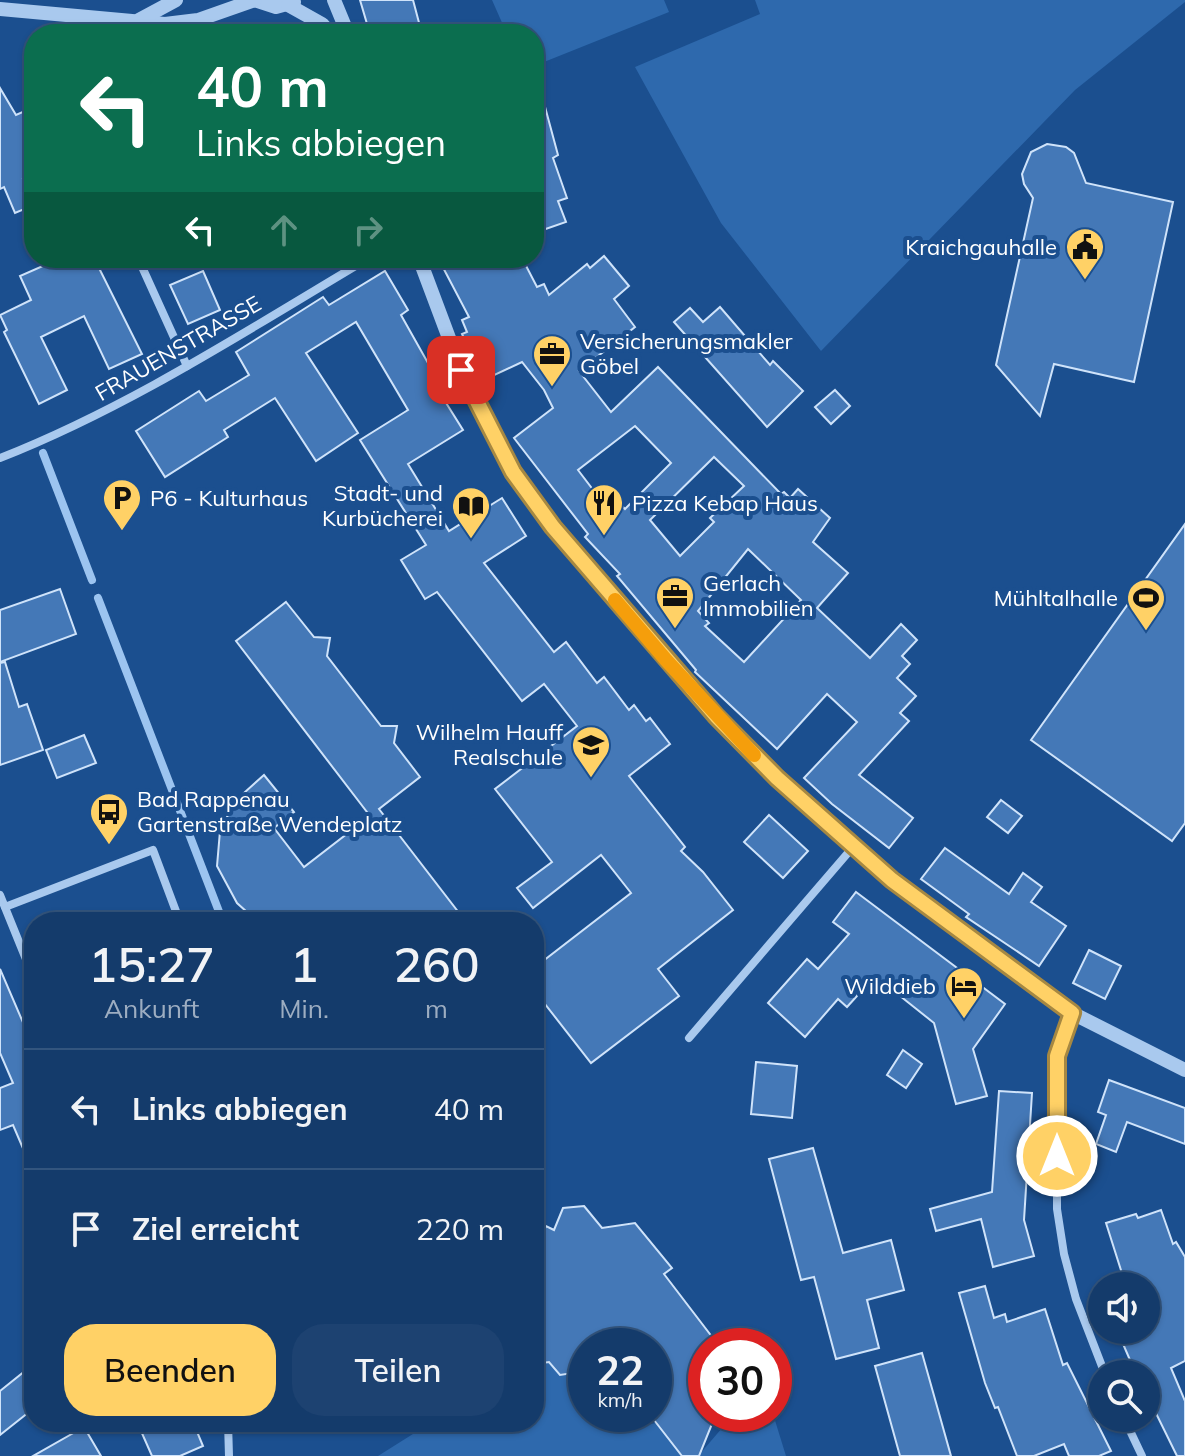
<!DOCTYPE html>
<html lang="de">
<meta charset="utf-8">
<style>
:root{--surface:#143b6b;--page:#1d4271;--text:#f1f3f6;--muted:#9dadc1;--line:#33557e;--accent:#ffd166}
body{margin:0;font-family:Mulish,sans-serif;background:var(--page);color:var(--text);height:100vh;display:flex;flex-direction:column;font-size:30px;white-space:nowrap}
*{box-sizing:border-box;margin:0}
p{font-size:26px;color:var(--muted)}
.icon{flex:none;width:44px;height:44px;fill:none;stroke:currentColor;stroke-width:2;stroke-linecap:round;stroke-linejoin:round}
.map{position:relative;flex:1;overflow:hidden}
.drawer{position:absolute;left:24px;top:912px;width:520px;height:520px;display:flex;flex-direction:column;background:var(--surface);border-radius:32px;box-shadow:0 2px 6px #0004,0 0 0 2px var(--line)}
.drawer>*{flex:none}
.guide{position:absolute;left:24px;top:24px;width:520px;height:244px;border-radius:32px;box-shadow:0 2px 6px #0004,0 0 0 2px var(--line);background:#0b6e4f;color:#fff;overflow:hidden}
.tools{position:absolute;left:1088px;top:1272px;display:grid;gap:16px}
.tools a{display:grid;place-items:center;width:72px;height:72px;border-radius:50%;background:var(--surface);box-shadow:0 2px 6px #0004,0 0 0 2px var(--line);font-size:40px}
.speed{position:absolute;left:568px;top:1328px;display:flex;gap:16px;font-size:40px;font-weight:700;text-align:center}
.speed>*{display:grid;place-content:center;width:104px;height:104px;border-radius:50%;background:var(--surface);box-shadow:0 2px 6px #0004,0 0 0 2px var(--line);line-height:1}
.speed small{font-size:20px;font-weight:400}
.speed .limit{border:12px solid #d22;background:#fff;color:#111}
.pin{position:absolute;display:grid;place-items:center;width:68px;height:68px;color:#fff;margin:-34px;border-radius:16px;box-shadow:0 4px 12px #0006}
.me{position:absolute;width:88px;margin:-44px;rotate:0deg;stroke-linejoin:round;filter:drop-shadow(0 0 6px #0008)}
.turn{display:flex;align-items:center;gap:28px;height:168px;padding:0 40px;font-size:36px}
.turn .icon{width:104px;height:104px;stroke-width:2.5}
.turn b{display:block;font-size:56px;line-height:68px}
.lanes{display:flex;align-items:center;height:76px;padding:0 40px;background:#0003;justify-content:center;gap:40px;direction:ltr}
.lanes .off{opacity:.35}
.eta{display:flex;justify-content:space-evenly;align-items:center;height:136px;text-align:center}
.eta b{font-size:48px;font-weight:600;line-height:56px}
.button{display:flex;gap:16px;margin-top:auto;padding:16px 40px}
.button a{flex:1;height:92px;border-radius:32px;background:var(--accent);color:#111;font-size:32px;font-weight:600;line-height:92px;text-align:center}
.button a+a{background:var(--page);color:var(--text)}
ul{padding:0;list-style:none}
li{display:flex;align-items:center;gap:24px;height:120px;padding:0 40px;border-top:2px solid var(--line)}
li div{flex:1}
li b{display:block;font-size:30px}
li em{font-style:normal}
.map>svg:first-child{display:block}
</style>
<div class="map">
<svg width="1185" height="1456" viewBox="0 0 1185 1456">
<rect width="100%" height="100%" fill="#1b4f8f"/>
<!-- green -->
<g fill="#2e69ad">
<path d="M 492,0 L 664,0 L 669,12 L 534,66 L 534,34 L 507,34 Z"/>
<path d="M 755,0 L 1185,0 L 1185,2 L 1075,90 L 821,351 L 721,223 L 635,67 L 760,14 Z"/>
<path d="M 549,1362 L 560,1375 L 586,1371 L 586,1414 L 631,1414 L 640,1426 L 656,1423 L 682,1456 L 378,1456 L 432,1422 L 534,1422 L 534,1364 Z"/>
<path d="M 734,1414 L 773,1414 L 786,1456 L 696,1456 L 699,1455 Z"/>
</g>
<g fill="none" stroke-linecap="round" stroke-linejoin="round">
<!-- stream -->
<g stroke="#9cc4f0" stroke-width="8">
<path d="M 43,453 L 92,580"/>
<path d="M 98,598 L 223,922"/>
</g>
</g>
<!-- building -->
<g fill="#4478b7" stroke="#cfe3fa" stroke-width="2" fill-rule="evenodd">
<path d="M 360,0 L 413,0 L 422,34 L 370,34 Z"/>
<path d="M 0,88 L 16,115 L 34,107 L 34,174 L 23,179 L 34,205 L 15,213 L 4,187 L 0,189 Z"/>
<path d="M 541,92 L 558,155 L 553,158 L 567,198 L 558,201 L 566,222 L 534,233 L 534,93 Z"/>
<path d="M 1047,144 L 1066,147 L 1074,153 L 1086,183 L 1173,202 L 1134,382 L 1054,364 L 1040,416 L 996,365 L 1033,198 L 1024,184 L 1022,174 L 1031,152 Z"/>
<path d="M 604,256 L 629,286 L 614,299 L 635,327 L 579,371 L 611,412 L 658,367 L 781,494 L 784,492 L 790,498 L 798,489 L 830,518 L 813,542 L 848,573 L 817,608 L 870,658 L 901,624 L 917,640 L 902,656 L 910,664 L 897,678 L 916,696 L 900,713 L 909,721 L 859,775 L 913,818 L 889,848 L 832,804 L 804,778 L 857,722 L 827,694 L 777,749 L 695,672 L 696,670 L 617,576 L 620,574 L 585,537 L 588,534 L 514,438 L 553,408 L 544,390 L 522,362 L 488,378 L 482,366 L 478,368 L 462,334 L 467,332 L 462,320 L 469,317 L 438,258 L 522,258 L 537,287 L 544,284 L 549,295 L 587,264 L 590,268 ZM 635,426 L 671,463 L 625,509 L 619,503 L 610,512 L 578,470 ZM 714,457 L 744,486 L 710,518 L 714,522 L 680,556 L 650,520 ZM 748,549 L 801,600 L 744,662 L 705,626 L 709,623 L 698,611 Z"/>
<path d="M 61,258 L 94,258 L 142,354 L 109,369 L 84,316 L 41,337 L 67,390 L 39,404 L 4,332 L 7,330 L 0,315 L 31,300 L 20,276 Z"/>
<path d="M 203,271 L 220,310 L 188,324 L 170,285 Z"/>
<path d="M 385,271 L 408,310 L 401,315 L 437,379 L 433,382 L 463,430 L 408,464 L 449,531 L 502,498 L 526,536 L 484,563 L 554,652 L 566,642 L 597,683 L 604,677 L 629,710 L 634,705 L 646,721 L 650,718 L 670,744 L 629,776 L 685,847 L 681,851 L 703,872 L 733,910 L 658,969 L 679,996 L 591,1063 L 534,990 L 534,968 L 631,893 L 601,855 L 533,908 L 517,888 L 552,862 L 495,789 L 577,726 L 544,684 L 522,701 L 437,592 L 425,599 L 401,560 L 426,545 L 360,440 L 408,410 L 356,322 L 306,353 L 358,433 L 316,461 L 275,398 L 224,430 L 228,437 L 165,477 L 136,431 L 199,391 L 206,401 L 249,375 L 236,352 L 323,297 L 329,305 Z"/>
<path d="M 720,307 L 770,365 L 773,361 L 803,391 L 767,427 L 674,322 L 690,308 L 703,322 Z"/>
<path d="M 835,390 L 850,406 L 831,424 L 815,407 Z"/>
<path d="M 1185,524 L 1185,823 L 1172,841 L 1031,740 Z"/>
<path d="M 60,589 L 76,634 L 0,662 L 0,610 Z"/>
<path d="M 286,602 L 314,637 L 330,638 L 327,656 L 381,726 L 397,726 L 394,743 L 420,777 L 379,809 L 466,922 L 258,922 L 237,903 L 217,866 L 220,831 L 235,801 L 264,775 L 294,812 L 274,828 L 304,867 L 370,816 L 236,641 Z"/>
<path d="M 5,662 L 19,707 L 27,704 L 43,750 L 0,765 L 0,663 Z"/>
<path d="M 84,735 L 96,763 L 57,778 L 46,750 Z"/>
<path d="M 1001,800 L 1022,816 L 1008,833 L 987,817 Z"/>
<path d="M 769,815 L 808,851 L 783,878 L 744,842 Z"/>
<path d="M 945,848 L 1009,894 L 1023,873 L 1042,887 L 1031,902 L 1066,926 L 1039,966 L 966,917 L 969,914 L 921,879 Z"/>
<path d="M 856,892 L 1005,1004 L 973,1049 L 987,1096 L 956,1104 L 934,1023 L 875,976 L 847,1007 L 838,999 L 805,1037 L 768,1003 L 807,959 L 818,969 L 849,934 L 833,922 Z"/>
<path d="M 1089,950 L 1121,966 L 1105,999 L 1073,983 Z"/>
<path d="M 0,969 L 34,1048 L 34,1174 L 13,1125 L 0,1130 L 0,1088 L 13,1083 L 0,1053 Z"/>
<path d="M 903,1050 L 922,1064 L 906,1088 L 887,1075 Z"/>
<path d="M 756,1062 L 797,1066 L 792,1118 L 751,1114 Z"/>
<path d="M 1109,1080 L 1185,1108 L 1185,1144 L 1127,1122 L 1116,1152 L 1096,1144 L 1106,1115 L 1098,1112 Z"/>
<path d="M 999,1091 L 1032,1093 L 1024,1220 L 1034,1256 L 993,1267 L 981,1219 L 936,1231 L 930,1209 L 992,1192 Z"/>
<path d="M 813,1148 L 843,1253 L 891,1240 L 904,1290 L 867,1300 L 879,1348 L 836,1359 L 814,1277 L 801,1280 L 769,1159 Z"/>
<path d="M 584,1206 L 602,1228 L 635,1223 L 672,1268 L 664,1274 L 719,1346 L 706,1346 L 706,1414 L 716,1414 L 699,1456 L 682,1456 L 654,1420 L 654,1346 L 586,1346 L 586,1371 L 560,1375 L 549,1362 L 534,1364 L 534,1253 L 546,1226 L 554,1230 L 563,1208 Z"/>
<path d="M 1161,1210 L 1173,1244 L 1176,1242 L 1185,1257 L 1185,1361 L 1171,1368 L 1185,1401 L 1185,1456 L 1177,1456 L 1146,1393 L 1146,1374 L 1136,1374 L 1117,1330 L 1146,1330 L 1146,1286 L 1126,1286 L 1106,1223 L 1136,1214 L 1138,1218 Z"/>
<path d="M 985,1286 L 994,1318 L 1005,1314 L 1007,1322 L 1045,1309 L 1063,1365 L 1067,1363 L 1111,1451 L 1099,1456 L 1069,1456 L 1064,1444 L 1034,1456 L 1017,1456 L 998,1407 L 995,1408 L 985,1383 L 959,1293 Z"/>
<path d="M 922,1353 L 942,1424 L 951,1456 L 900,1456 L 875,1366 Z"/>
<path d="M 25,1371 L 34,1383 L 34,1408 L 0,1435 L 0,1391 Z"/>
<path d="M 137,1422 L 193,1422 L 203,1446 L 180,1456 L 152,1456 Z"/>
<path d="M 84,1427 L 101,1456 L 33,1456 Z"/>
</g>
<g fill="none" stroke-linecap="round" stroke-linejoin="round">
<!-- minor -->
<g stroke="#a9c9ee" stroke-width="8">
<path d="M 138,258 L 187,366"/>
<path d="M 0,458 C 130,407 249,329 369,258"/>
<path d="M 0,895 L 34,979"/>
<path d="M 5,907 L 153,850 L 180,922"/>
<path d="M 1072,1013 L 1057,1056 L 1057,1209 L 1064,1254 L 1076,1299 L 1105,1374"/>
<path d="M 689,1038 L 853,847"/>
<path d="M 1124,1418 L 1142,1456"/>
<path d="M 228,1422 L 229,1456"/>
</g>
<!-- tertiary -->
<g stroke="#a9c9ee" stroke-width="14">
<path d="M 254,0 L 276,7 L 294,2"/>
<path d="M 334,0 L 348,34"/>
<path d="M 288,5 L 322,24 L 331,34"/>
<path d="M 0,9 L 165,24 L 198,20 L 255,0"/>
<path d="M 139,20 L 176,0"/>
<path d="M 419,258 L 461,370 L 513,472 L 553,527 L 716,716 L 777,778 L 892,880 L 1072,1013 L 1185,1070"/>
</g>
</g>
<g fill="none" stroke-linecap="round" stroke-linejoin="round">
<!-- route casing -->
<g stroke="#a68842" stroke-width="20">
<path id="route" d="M 461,370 L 513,472 L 553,527 L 716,716 L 777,778 L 892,880 L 1072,1013 L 1057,1056 L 1057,1156"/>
</g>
<!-- route -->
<use href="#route" stroke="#ffd166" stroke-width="14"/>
<!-- slow -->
<path stroke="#f59e0b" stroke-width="14" d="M 615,600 L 666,660 L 754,755"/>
</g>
<!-- icons -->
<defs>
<g id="civic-pin" transform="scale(2)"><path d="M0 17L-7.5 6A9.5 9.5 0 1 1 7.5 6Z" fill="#ffd166" stroke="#1b4f8f"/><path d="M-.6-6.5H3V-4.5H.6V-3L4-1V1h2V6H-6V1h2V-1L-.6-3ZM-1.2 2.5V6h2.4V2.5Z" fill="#111"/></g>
<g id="office-pin" transform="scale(2)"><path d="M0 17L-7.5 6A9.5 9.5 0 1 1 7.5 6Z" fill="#ffd166" stroke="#1b4f8f"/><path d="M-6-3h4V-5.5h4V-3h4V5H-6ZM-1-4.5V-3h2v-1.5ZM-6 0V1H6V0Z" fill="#111"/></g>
<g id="parking-pin" transform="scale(2)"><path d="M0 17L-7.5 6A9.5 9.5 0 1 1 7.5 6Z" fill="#ffd166" stroke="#1b4f8f"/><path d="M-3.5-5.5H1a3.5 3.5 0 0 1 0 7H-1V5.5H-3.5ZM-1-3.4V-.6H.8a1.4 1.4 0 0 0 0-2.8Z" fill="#111"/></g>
<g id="restaurant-pin" transform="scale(2)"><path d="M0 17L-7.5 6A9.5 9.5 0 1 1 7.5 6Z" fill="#ffd166" stroke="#1b4f8f"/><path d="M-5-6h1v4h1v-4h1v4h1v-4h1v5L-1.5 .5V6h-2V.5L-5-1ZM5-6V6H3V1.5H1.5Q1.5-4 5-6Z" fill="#111"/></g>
<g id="library-pin" transform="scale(2)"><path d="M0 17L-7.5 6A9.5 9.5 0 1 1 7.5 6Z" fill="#ffd166" stroke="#1b4f8f"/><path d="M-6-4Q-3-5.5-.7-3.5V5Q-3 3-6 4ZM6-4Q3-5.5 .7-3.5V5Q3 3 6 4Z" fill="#111"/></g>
<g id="stadium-pin" transform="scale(2)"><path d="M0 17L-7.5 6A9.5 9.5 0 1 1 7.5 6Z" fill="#ffd166" stroke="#1b4f8f"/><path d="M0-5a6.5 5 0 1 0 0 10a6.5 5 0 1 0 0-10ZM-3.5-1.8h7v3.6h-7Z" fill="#111"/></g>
<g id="school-pin" transform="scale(2)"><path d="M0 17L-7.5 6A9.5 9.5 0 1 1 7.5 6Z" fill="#ffd166" stroke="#1b4f8f"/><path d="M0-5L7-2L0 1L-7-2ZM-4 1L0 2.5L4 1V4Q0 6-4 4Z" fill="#111"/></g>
<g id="bus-pin" transform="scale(2)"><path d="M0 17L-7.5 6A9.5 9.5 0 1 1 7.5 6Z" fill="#ffd166" stroke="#1b4f8f"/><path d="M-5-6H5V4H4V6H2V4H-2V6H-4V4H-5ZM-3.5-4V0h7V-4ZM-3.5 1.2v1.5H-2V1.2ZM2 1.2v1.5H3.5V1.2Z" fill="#111"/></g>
<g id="hotel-pin" transform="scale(2)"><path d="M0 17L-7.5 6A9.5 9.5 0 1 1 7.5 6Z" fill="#ffd166" stroke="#1b4f8f"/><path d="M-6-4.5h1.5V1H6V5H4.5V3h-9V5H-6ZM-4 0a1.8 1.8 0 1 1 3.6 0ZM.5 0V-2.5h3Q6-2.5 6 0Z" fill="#111"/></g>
</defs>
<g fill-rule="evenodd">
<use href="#civic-pin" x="1085" y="247"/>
<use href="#office-pin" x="552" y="354"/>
<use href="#parking-pin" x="122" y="498"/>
<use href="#restaurant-pin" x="604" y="503"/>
<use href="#library-pin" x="471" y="506"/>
<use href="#office-pin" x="675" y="596"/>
<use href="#stadium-pin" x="1146" y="598"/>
<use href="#school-pin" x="591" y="745"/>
<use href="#bus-pin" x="109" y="812"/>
<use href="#hotel-pin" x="964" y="986"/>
</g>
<g text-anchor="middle" stroke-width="8" stroke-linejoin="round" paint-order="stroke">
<!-- poi labels -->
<g font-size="22" fill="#fff" stroke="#1b4f8f" text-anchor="end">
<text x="1057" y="255">Kraichgauhalle</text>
<text x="580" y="349" text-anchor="start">Versicherungsmakler<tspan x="580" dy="25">Göbel</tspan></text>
<text x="443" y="501">Stadt- und<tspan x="443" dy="25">Kurbücherei</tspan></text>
<text x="150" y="506" text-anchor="start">P6 - Kulturhaus</text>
<text x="632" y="511" text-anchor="start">Pizza Kebap Haus</text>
<text x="703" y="591" text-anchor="start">Gerlach<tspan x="703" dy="25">Immobilien</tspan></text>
<text x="1118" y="606">Mühltalhalle</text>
<text x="563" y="740">Wilhelm Hauff<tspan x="563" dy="25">Realschule</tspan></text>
<text x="137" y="807" text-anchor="start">Bad Rappenau<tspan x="137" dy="25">Gartenstraße Wendeplatz</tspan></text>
<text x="936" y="994">Wilddieb</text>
</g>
<!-- street labels -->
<g font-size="22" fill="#fff" stroke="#1b4f8f">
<text transform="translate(178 348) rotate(-30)" y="8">FRAUENSTRASSE</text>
</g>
</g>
</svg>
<div class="tools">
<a><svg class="icon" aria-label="sound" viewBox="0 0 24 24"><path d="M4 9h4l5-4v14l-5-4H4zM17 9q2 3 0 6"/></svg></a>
<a><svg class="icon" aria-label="search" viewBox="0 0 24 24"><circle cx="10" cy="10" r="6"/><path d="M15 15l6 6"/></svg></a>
</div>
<div class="speed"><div>22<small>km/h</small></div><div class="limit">30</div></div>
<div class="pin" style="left:461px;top:370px;background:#d93025"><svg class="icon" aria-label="arrive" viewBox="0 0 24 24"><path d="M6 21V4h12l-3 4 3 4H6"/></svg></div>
<svg class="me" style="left:1057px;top:1156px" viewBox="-20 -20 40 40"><circle r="17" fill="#ffd166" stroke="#fff" stroke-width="3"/><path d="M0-11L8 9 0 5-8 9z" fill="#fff"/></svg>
<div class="guide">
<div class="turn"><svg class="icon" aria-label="left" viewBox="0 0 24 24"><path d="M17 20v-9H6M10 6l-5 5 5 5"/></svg><div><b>40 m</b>Links abbiegen</div></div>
<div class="lanes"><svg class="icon" aria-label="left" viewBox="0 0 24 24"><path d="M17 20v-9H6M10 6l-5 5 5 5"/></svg><svg class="icon off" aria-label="ahead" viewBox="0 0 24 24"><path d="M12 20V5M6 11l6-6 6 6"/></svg><svg class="icon off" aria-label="right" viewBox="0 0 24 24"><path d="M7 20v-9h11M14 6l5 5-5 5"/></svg></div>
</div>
<section class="drawer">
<div class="eta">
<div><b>15:27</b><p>Ankunft</p></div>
<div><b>1</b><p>Min.</p></div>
<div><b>260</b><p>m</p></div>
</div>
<ul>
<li><svg class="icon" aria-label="left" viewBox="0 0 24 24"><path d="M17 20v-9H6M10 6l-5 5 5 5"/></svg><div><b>Links abbiegen</b></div><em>40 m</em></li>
<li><svg class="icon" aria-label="arrive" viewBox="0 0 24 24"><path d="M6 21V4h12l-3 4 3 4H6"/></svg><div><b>Ziel erreicht</b></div><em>220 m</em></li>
</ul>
<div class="button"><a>Beenden</a><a>Teilen</a></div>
</section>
</div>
